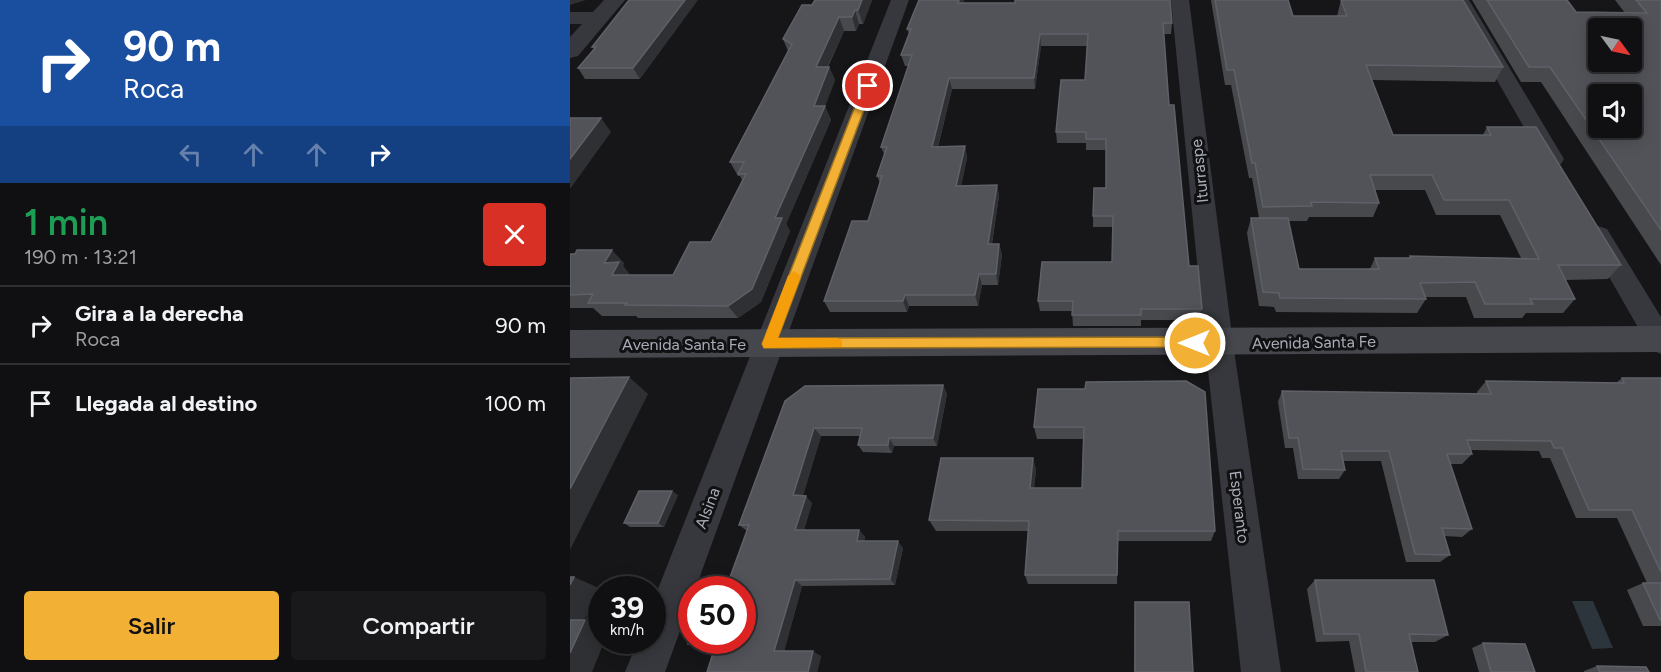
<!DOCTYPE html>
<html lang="es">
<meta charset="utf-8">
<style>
:root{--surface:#101012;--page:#19191b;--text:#f1f3f6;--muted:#9c9d9f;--line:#303032;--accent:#f2b134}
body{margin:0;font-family:Figtree,sans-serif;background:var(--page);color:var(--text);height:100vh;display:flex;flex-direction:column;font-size:22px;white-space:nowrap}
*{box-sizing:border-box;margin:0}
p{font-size:20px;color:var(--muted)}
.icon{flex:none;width:33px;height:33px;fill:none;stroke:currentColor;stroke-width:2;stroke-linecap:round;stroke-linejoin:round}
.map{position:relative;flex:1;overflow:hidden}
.panel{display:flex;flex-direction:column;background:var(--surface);width:570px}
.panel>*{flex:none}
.guide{background:#1a4fa0;color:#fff;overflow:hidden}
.needle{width:39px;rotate:123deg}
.controls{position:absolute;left:1018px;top:18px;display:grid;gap:12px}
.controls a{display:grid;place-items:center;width:54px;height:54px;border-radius:6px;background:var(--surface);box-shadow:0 3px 15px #0003,0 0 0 2px var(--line);font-size:30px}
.speed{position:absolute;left:18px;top:576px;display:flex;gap:12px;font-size:30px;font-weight:700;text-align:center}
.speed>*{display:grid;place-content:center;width:78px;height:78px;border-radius:50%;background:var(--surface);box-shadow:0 3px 15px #0003,0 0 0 2px var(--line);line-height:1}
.speed small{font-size:15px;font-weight:400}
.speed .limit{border:9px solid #d22;background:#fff;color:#111}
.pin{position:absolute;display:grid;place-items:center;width:51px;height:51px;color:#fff;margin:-26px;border:3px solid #fff;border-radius:50%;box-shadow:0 2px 6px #0007}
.me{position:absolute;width:66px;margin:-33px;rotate:270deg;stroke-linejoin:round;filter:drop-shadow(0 0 4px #0008)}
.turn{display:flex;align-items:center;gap:21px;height:126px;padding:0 24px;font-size:27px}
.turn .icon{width:78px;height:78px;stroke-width:2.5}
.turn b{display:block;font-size:42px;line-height:51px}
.lanes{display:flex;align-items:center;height:57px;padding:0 24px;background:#0003;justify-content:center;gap:30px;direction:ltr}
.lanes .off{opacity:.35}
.round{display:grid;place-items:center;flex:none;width:63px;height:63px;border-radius:6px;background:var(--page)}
.headline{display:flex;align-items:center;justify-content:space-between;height:102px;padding:0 24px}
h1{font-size:36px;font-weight:600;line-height:45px;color:#1e9e55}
.cta{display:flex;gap:12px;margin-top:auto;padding:12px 24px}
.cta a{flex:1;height:69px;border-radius:6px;background:var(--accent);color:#111;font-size:24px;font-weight:600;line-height:69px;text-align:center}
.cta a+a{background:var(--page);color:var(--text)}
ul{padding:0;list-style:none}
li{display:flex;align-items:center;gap:18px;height:78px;padding:0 24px;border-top:2px solid var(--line)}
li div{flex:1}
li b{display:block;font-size:22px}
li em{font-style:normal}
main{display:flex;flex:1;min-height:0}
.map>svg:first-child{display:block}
</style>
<main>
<section class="panel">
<div class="guide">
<div class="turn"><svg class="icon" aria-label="right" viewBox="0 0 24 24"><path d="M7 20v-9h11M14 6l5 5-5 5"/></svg><div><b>90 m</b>Roca</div></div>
<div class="lanes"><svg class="icon off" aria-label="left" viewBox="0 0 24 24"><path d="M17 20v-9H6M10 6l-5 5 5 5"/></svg><svg class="icon off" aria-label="ahead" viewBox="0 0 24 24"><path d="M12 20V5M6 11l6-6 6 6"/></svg><svg class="icon off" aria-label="ahead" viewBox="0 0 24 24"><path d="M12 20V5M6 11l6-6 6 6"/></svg><svg class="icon" aria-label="right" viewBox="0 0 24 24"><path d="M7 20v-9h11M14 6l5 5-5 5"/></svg></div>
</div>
<div class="headline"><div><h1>1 min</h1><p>190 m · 13:21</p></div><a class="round" style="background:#d93025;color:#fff"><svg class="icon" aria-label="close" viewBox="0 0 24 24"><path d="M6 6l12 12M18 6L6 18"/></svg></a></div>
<ul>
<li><svg class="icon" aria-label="right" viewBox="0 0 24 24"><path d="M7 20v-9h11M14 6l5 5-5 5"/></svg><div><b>Gira a la derecha</b><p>Roca</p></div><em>90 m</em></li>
<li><svg class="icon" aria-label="arrive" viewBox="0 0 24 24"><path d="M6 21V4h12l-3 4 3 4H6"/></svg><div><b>Llegada al destino</b></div><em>100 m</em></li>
</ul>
<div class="cta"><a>Salir</a><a>Compartir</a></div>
</section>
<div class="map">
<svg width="1091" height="672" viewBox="0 0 1091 672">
<rect width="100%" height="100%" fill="#161618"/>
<!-- water -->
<path fill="#2c353c" d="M 1023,601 L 1043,648 L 1022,649 L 1002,601 Z"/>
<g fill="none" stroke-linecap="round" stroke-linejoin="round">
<!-- minor -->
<g fill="#37383d" fill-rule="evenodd">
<path d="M 321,0 L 339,0 L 125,590 L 122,590 L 122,598 L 95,672 L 55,672 L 68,640 L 82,640 L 82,604 Z"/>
<path d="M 601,0 L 619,0 L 663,343 L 711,672 L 671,672 L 635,343 Z"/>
<path d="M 881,0 L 899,0 L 994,159 L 991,164 L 983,166 L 975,164 Z"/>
<path d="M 0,12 L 29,12 L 38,18 L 29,24 L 0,24 Z"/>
<path d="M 1028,226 L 1037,229 L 1091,317 L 1091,354 L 1081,350 L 1015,235 L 1019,229 Z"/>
</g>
<!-- tertiary -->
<path fill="#37383d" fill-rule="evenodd" d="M 34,0 L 55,0 L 8,56 L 0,58 L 0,37 Z"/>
<!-- secondary -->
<path fill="#45474d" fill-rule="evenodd" d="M 1091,326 L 1091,352 L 0,358 L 0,330 Z"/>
</g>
<!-- wall -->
<g fill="#47494d" fill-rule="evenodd">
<path d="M 59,0 L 70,79 L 15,79 L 8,68 L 24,49 L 22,47 Z"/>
<path d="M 245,0 L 302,0 L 293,24 L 289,24 L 286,31 L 274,31 L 258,67 L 259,67 L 265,80 L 255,106 L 261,120 L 216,224 L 220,231 L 191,302 L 168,318 L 68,318 L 66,316 L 32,316 L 23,308 L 0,308 L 0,254 L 54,263 L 53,266 L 60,275 L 103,275 L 141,242 L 172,180 L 170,176 L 168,176 L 160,162 L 218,51 L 213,39 L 242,5 Z"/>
<path d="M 349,0 L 394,0 L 393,3 L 602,23 L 601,34 L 594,34 L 599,105 L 619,266 L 632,309 L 630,320 L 571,320 L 571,326 L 503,326 L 502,311 L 470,311 L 468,301 L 542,262 L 543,227 L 523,227 L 523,216 L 536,188 L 536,150 L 516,150 L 516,143 L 487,143 L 486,132 L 515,80 L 517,46 L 471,46 L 465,89 L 382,89 L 368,147 L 395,146 L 397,158 L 391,186 L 427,185 L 429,196 L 422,244 L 429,244 L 432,255 L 428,285 L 412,285 L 408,306 L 339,306 L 337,312 L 260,312 L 254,301 L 298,221 L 310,183 L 307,176 L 314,154 L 311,147 L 338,66 L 335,66 L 331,55 L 339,34 L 337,29 Z"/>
<path d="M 641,0 L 718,0 L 723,16 L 767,16 L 771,0 L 933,67 L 925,82 L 802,80 L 823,135 L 913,135 L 917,127 L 1051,265 L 1038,279 L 995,280 L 1005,299 L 993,313 L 956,313 L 952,318 L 904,318 L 896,297 L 855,297 L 856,299 L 847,313 L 706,312 L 704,307 L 689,306 L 677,233 L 681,218 L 689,218 L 682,178 L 679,178 L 661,85 L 655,85 ZM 805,190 L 855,190 L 866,215 L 930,215 L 951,258 L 840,256 L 839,258 L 805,258 L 800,269 L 729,269 L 718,221 L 737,221 L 739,217 L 803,217 L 809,203 Z"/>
<path d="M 902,0 L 997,0 L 1006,12 L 1055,13 L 1045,0 L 1091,0 L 1091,265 L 971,82 L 951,82 Z"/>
<path d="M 1052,378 L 1091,378 L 1091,626 L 1073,626 L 1057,590 L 1073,583 L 1077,583 L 1047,518 L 1006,518 L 980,458 L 972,458 L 969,451 L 900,450 L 902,454 L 892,464 L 880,464 L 902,529 L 892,537 L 874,536 L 880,555 L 870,562 L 836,562 L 811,461 L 773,461 L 775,470 L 769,479 L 728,479 L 723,448 L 715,448 L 708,402 L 712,391 L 907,394 L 907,392 L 916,381 L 1046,383 Z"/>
<path d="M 373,385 L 377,394 L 367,446 L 324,446 L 322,453 L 293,452 L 288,445 L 290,436 L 251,436 L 233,495 L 242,503 L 234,530 L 289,530 L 295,537 L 294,541 L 333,548 L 325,585 L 232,586 L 214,651 L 251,656 L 247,672 L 137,672 L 144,648 L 129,648 L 118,644 L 159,580 L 177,531 L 169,525 L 215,401 Z"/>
<path d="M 468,389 L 645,531 L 641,541 L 548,541 L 547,584 L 458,584 L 455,575 L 458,531 L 366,531 L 359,520 L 463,458 L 466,470 L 464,488 L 512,488 L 513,439 L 467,439 L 464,427 Z"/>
<path d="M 108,495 L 94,527 L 60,527 L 54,523 Z"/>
<path d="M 745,580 L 878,635 L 865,642 L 841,642 L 848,672 L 785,672 L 779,641 L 746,642 L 737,589 Z"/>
<path d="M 565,602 L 623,672 L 564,672 Z"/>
<path d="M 913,643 L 965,672 L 909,672 L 902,648 Z"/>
<path d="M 1027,666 L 1079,672 L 1014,672 L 1014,671 Z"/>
</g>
<!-- shaded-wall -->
<g fill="#2f3033">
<path d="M 0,0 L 16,0 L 0,5 Z"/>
<path d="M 115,0 L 128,0 L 70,79 L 63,68 Z"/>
<path d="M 292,0 L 302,0 L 293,24 L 288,10 Z"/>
<path d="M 389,0 L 394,0 L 390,14 L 388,3 Z"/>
<path d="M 285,10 L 289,24 L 286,31 L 282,17 Z"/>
<path d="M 269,17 L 274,31 L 251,80 L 246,67 Z"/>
<path d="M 470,34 L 471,46 L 465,89 L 464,78 Z"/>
<path d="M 259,67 L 265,80 L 253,112 L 255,106 L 261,120 L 216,224 L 220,231 L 191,302 L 168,318 L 158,306 L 205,218 L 244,106 Z"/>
<path d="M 379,78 L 382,89 L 365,158 L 362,147 Z"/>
<path d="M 31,118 L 41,132 L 0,189 L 0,159 Z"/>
<path d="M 395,146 L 397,158 L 389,197 L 386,186 Z"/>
<path d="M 427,185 L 429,196 L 420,255 L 418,244 Z"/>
<path d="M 429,244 L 432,255 L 428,285 L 426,274 Z"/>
<path d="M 42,250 L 54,263 L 53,266 L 61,276 L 42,275 L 34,263 Z"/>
<path d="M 409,274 L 412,285 L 408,306 L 405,295 Z"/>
<path d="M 335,295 L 339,306 L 337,312 L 333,301 Z"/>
<path d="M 59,377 L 78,394 L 0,550 L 0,489 Z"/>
<path d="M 373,385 L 377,394 L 367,446 L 363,438 Z"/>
<path d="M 244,428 L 251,436 L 231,503 L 223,495 Z"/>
<path d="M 319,438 L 324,446 L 322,453 L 318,445 Z"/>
<path d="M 463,458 L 466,470 L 463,499 L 460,488 Z"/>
<path d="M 102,491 L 108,495 L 94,527 L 88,523 Z"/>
<path d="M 236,496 L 242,503 L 232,537 L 225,530 Z"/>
<path d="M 289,530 L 295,537 L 293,548 L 287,541 Z"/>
<path d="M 328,541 L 333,548 L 325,585 L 320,579 Z"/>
<path d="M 4,577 L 29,588 L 10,629 L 0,626 L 0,585 Z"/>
<path d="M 225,580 L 232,586 L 213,656 L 204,651 Z"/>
<path d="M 15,620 L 32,627 L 32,640 L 35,640 L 22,672 L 0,672 L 0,653 Z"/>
<path d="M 243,651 L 251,656 L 247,672 L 238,672 Z"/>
</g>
<!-- building -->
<g fill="#525359" stroke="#5f6168" stroke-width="1.5" fill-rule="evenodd">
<path d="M 59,0 L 115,0 L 63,68 L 8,68 L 26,47 L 22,47 Z"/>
<path d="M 245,0 L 292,0 L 288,10 L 285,10 L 282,17 L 269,17 L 246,67 L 259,67 L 244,106 L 255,106 L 205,218 L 212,218 L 182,289 L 158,306 L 55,305 L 57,303 L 18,303 L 23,294 L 0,295 L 0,254 L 5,254 L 7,250 L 42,250 L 34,263 L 49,262 L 42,275 L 103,275 L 120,242 L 141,242 L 176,174 L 168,174 L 174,162 L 160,162 L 222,44 L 213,39 L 232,5 L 242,5 Z"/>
<path d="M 349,0 L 389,0 L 388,3 L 445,3 L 445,0 L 600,0 L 602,23 L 593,23 L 599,105 L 604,105 L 619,266 L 628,266 L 632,309 L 571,309 L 571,315 L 502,315 L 503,301 L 468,301 L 472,262 L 542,262 L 543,216 L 523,216 L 524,188 L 536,188 L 536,139 L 516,139 L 516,132 L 486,132 L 491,80 L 515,80 L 518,34 L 470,34 L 464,78 L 379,78 L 362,147 L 395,146 L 386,186 L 427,185 L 418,244 L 429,244 L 426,274 L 409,274 L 405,295 L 335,295 L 333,301 L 254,301 L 282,221 L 298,221 L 312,176 L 307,176 L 317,147 L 311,147 L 342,55 L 331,55 L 341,29 L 337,29 Z"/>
<path d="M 645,0 L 718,0 L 723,16 L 777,16 L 771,0 L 893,0 L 933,67 L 796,65 L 823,135 L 921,135 L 917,127 L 966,127 L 1051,265 L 988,265 L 1005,299 L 960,299 L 963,304 L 915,304 L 905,282 L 850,283 L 856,299 L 710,298 L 709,293 L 693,292 L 681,218 L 718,218 L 729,269 L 809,269 L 805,258 L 841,258 L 840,256 L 969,259 L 939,200 L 874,200 L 862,175 L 800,175 L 809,203 L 741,202 L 742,206 L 693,207 L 685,163 L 682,163 L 664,70 L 657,70 Z"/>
<path d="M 917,0 L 997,0 L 1006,12 L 1077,13 L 1066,0 L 1091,0 L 1091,230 L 980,67 L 959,67 ZM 1029,28 L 1062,28 L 1062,62 L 1029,62 ZM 1029,94 L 1062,94 L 1062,128 L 1029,128 Z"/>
<path d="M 0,118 L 31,118 L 0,159 Z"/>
<path d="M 59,377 L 0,489 L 0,378 Z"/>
<path d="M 1052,378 L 1091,378 L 1091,572 L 1062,510 L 1019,510 L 992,448 L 984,448 L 981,441 L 897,440 L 902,454 L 877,454 L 902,529 L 872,528 L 880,555 L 845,554 L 819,451 L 771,451 L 775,470 L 733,469 L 728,438 L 719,438 L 712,391 L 921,394 L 916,381 L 1054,383 Z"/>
<path d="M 616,381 L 635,392 L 645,531 L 548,531 L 547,575 L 455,575 L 459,521 L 359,520 L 371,458 L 463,458 L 460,488 L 512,488 L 514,427 L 464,427 L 468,389 L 515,389 L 516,382 Z"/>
<path d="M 373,385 L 363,438 L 319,438 L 318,445 L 288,445 L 292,428 L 244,428 L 223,495 L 236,496 L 225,530 L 289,530 L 287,541 L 328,541 L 320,579 L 225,580 L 204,651 L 243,651 L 238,672 L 137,672 L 146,644 L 118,644 L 122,636 L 122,640 L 172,640 L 172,590 L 138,590 L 142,580 L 159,580 L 179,525 L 169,525 L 215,401 L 235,386 Z"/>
<path d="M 69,491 L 102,491 L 88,523 L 54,523 Z"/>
<path d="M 0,577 L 4,577 L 0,585 Z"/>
<path d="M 745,580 L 864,580 L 878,635 L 839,634 L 848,672 L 796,672 L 789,634 L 754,634 Z"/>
<path d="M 1073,583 L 1091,583 L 1091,620 L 1090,620 Z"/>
<path d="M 565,602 L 619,602 L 623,672 L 565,672 Z"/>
<path d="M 0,620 L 15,620 L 0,653 Z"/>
<path d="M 913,643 L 955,644 L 965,672 L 921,672 Z"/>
<path d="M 1027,666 L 1076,667 L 1079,672 L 1030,672 Z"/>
</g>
<!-- route -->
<path fill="#f2b134" stroke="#9d7322" stroke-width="1.5" d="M 298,83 L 303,86 L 208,338 L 625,337 L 630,339 L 630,347 L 194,348 L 192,344 L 293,86 Z"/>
<!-- slow -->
<path fill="#f59e0b" d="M 224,271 L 231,276 L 208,338 L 267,338 L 272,340 L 272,347 L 194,348 L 192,344 L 218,276 Z"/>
<g text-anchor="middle" stroke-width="6" stroke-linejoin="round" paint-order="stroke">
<!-- street labels -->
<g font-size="16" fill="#a8adb8" stroke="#111113">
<text transform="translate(629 171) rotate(-96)" y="6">Iturraspe</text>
<text transform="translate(744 342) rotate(-1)" y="6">Avenida Santa Fe</text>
<text x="114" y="350">Avenida Santa Fe</text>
<text transform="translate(670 507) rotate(83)" y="6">Esperanto</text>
<text transform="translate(137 508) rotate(-69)" y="6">Alsina</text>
</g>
</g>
</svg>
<div class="controls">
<a><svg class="needle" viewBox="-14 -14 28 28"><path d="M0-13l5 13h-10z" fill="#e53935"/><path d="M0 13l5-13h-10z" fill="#9c9d9f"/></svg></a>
<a><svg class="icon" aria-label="sound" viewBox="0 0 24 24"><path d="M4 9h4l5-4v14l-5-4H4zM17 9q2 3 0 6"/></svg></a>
</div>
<div class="speed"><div>39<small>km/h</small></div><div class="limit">50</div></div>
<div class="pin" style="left:298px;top:86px;background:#d93025"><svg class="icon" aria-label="arrive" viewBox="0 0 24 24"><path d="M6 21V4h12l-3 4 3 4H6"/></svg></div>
<svg class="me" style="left:625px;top:343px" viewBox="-20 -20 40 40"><circle r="17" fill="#f2b134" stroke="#fff" stroke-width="3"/><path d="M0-11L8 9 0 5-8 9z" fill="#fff"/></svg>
</div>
</main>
